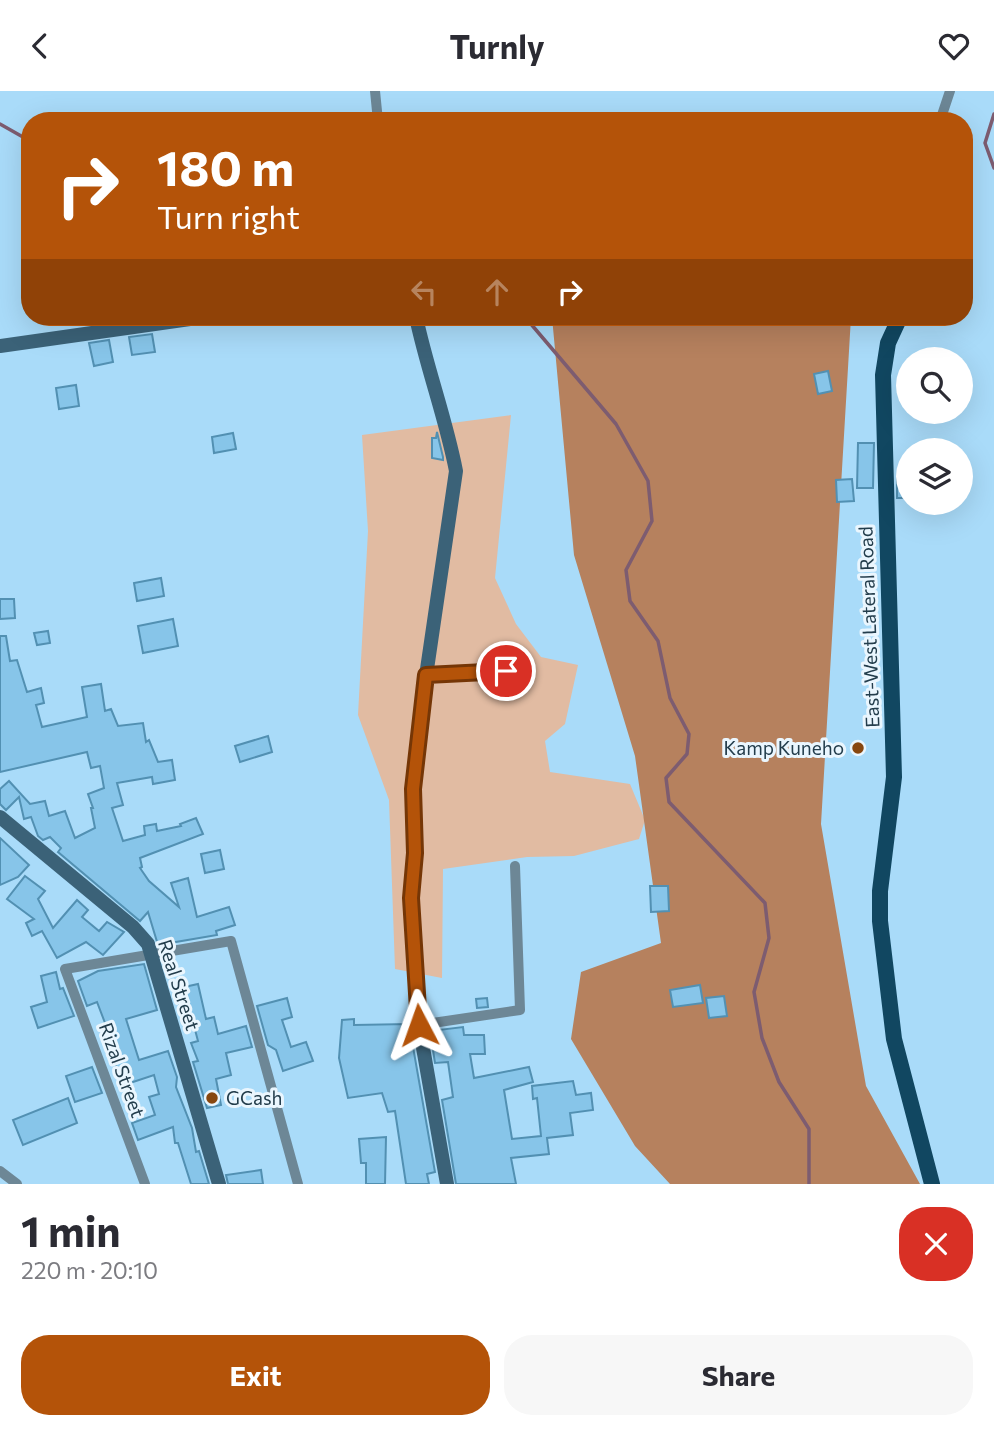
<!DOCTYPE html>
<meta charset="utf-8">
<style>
:root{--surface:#fff;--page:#f7f7f7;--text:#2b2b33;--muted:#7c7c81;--accent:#b45309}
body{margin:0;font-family:Commissioner,sans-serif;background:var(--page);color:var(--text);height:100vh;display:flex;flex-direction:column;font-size:26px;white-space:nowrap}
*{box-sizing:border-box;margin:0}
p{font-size:23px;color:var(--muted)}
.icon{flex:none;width:38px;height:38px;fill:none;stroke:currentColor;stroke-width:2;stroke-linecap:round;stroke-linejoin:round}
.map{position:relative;height:1093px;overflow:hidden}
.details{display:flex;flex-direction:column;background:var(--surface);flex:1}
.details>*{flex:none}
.top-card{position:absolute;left:21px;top:21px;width:952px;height:214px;border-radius:28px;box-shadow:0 7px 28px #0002;background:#b45309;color:#fff;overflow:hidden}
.buttons{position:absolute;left:896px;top:256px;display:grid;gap:14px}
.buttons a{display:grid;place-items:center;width:77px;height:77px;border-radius:50%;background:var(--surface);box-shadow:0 7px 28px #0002;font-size:35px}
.pin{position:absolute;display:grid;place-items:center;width:60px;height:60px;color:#fff;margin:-30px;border:4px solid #fff;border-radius:50%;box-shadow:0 2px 7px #0007}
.me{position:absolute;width:77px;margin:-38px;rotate:356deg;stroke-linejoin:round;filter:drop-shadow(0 0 5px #0008)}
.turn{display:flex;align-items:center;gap:24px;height:147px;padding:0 21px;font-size:32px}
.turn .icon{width:91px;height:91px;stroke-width:2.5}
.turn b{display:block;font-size:49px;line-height:60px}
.lanes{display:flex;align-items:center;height:66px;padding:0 21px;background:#0003;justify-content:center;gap:35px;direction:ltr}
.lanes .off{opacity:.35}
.round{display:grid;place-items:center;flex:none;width:74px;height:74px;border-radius:28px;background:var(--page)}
.head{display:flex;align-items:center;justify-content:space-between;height:119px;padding:0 21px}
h1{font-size:42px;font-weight:700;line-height:52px}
.primary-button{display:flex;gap:14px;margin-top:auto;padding:14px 21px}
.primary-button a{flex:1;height:80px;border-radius:28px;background:var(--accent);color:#fff;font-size:28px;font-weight:700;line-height:80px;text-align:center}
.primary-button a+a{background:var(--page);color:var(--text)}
header{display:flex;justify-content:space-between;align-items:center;height:91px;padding:0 21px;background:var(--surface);font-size:32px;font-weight:700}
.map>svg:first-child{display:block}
</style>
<header><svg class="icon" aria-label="back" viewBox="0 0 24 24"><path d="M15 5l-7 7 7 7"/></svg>Turnly<svg class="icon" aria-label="heart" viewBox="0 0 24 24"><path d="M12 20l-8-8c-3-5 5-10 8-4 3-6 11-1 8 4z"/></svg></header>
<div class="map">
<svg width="994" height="1093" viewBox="0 0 994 1093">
<rect width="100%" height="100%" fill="#a9dbf9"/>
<!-- green -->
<path fill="#e1bba2" d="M 511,324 L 495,487 L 516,533 L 541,566 L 578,574 L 565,633 L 545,650 L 550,681 L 630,693 L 645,729 L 639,748 L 574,765 L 527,766 L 443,778 L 442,887 L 395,878 L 389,709 L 358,624 L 368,440 L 362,344 Z"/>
<!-- forest -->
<path fill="#b6815e" d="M 552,226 L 851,226 L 821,733 L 866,995 L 920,1093 L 670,1093 L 635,1055 L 571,948 L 581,881 L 661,852 L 635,665 L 574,464 Z"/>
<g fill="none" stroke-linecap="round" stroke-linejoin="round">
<!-- stream -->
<g stroke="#7d5c70" stroke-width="3.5">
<path d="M 994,23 L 985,52 L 994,77"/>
<path d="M 0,33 L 30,50"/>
<path d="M 525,226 L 616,333 L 648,390 L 652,430 L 626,479 L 630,510 L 658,550 L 670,607 L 689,643 L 687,663 L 666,687 L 669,711 L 765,812 L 769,847 L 754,901 L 762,947 L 779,991 L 809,1038 L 809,1093"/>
</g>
</g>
<!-- building -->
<g fill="#87c5e9" stroke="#5290b2" stroke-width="2">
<path d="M 152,243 L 155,261 L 132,264 L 129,246 Z"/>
<path d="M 109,249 L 113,271 L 94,275 L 89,252 Z"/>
<path d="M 828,280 L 832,300 L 818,303 L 814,283 Z"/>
<path d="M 76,294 L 79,315 L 59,318 L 56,297 Z"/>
<path d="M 437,341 L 443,366 L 443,369 L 432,367 L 432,347 L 436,347 Z"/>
<path d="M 233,342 L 236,358 L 214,362 L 212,346 Z"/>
<path d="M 858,352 L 874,352 L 873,397 L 857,397 Z"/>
<rect x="897" y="387" width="11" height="20"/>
<path d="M 852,388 L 854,410 L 837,411 L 836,389 Z"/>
<path d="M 161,487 L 164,505 L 137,510 L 134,492 Z"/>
<path d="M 0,508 L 14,508 L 15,527 L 0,528 Z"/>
<path d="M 173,528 L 178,555 L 143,562 L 138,535 Z"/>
<path d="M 48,540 L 50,552 L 37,554 L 34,542 Z"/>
<path d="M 0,545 L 6,545 L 10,570 L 17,569 L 27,601 L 41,597 L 44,612 L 36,614 L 42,636 L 87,626 L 82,596 L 101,593 L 105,620 L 111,618 L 118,635 L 143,632 L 146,651 L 149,649 L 158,671 L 172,669 L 175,689 L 153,693 L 152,686 L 117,692 L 123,714 L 112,717 L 123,750 L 145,744 L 144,735 L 156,733 L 157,740 L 181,735 L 180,733 L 196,727 L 203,743 L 140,767 L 142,776 L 140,777 L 149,790 L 179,816 L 171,792 L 188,787 L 197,826 L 229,816 L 235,834 L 216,840 L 217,844 L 158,854 L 148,821 L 140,830 L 58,761 L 61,757 L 50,746 L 43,749 L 38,745 L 31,726 L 24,728 L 19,706 L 6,719 L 0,713 L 0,698 L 9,690 L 30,713 L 45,710 L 49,725 L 65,720 L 75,747 L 95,737 L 91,717 L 93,717 L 88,703 L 104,697 L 100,675 L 91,677 L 87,661 L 0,681 Z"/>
<path d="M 268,645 L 272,661 L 240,671 L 235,655 Z"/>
<path d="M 0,747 L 29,774 L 18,786 L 0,794 Z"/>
<path d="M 220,759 L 224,778 L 205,782 L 201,763 Z"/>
<path d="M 25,785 L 45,800 L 38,808 L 53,837 L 77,809 L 88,819 L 82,826 L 99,840 L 107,831 L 124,841 L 103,864 L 86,851 L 57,867 L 42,840 L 32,845 L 26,832 L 34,828 L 7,808 Z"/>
<path d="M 650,795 L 668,795 L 669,820 L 651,821 Z"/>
<path d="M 144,873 L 157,919 L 126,928 L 139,969 L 168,960 L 177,986 L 176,996 L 192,1037 L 196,1061 L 199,1060 L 209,1093 L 191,1093 L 178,1052 L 175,1052 L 173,1036 L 138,1049 L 132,1032 L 155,1024 L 149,1006 L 159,1003 L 154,984 L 124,994 L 110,961 L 106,946 L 110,945 L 97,911 L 87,915 L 78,890 L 98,880 Z"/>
<path d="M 56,881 L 60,898 L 63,897 L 74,925 L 38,937 L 31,916 L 47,911 L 41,885 Z"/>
<path d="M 198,893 L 206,928 L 214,926 L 218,943 L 246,935 L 252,956 L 226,962 L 231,984 L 216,988 L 221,1014 L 207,1017 L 193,971 L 198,970 L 191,952 L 198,950 L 189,916 L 180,918 L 175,898 Z"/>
<path d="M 700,894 L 703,912 L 673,916 L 670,899 Z"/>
<path d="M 724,905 L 727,925 L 709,927 L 706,907 Z"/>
<path d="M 287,907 L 292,926 L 282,929 L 291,956 L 306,951 L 313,970 L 283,980 L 276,959 L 268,954 L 257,915 Z"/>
<path d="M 487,907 L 488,916 L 477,917 L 476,908 Z"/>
<path d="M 354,928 L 354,934 L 409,933 L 435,1081 L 427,1083 L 429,1093 L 406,1093 L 395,1020 L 388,1021 L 382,1002 L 348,1007 L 339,967 L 342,929 Z"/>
<path d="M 463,936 L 464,944 L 484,944 L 485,963 L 470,963 L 474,987 L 529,976 L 533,991 L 504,999 L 512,1048 L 541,1045 L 537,1007 L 533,1008 L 532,995 L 573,990 L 576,1004 L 591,1002 L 593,1019 L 570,1022 L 573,1044 L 547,1047 L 549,1063 L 511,1067 L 516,1093 L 456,1093 L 442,1009 L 453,1006 L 448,971 L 435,972 L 430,940 Z"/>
<path d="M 92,976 L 102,1002 L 75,1011 L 66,985 Z"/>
<path d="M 68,1007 L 77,1032 L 23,1054 L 13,1029 Z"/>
<path d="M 386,1046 L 385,1093 L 366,1093 L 366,1072 L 361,1072 L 359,1048 Z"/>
<path d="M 261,1079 L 263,1093 L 228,1093 L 226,1084 Z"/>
</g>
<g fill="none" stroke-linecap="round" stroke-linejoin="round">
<!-- lane -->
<path stroke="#6d8796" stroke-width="5" d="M 429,584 L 506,580"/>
<!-- street -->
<g stroke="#6d8796" stroke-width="10">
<path d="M 375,0 L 378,30"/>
<path d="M 940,30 L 950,0"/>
<path d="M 419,934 L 520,919 L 515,775"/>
<path d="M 0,1080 L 17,1093"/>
<path d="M 145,1093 L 65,878 L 231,850 L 298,1093"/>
</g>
<!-- secondary -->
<g stroke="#3b6278" stroke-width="14">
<path d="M 416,226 C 427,278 446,328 456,380 L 426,585 L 413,698 L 415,762 L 410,807 L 419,934 L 447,1093"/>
<path d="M 0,255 L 204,226"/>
<path d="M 0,726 L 133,836 L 148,853 L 219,1093"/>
</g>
<!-- primary -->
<path stroke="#114761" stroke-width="16" d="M 900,226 L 888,252 L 883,284 L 894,686 L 880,800 L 880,830 L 894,948 L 932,1093"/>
</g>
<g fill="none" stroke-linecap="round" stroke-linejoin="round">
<!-- route casing -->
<g stroke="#753606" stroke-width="18">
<path id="route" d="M 419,934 L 411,807 L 415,762 L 413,698 L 426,584 L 506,580"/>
</g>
<!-- route -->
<use href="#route" stroke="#b45309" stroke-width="12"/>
</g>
<!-- markers -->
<g fill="#874710" stroke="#eaf6fe" stroke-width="2.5">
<circle cx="858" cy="657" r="7"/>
<circle cx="212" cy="1007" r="7"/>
</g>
<g text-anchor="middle" stroke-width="6" stroke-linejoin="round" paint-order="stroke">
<!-- street labels -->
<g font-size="19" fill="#233d4c" stroke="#eaf6fe">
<text transform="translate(869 536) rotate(-92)" y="7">East-West Lateral Road</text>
<text transform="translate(179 894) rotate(72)" y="7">Real Street</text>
<text transform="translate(122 979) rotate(70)" y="7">Rizal Street</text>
</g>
<!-- poi labels -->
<g font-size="19" fill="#233d4c" stroke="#eaf6fe" text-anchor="end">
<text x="844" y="664">Kamp Kuneho</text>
<text x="226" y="1014" text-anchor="start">GCash</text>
</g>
</g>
</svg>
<div class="buttons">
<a><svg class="icon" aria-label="search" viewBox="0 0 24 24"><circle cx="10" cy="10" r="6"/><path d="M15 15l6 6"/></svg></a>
<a><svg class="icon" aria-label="layers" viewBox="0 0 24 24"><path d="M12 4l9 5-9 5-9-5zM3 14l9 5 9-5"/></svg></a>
</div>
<div class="pin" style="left:506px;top:580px;background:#d93025"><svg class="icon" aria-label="arrive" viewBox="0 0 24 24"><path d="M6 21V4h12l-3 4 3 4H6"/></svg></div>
<svg class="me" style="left:419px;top:934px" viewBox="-20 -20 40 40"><path d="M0-17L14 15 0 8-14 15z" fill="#b45309" stroke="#fff" stroke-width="4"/></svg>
<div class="top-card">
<div class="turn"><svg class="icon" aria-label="right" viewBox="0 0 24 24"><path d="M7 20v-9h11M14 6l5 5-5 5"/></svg><div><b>180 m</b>Turn right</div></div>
<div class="lanes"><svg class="icon off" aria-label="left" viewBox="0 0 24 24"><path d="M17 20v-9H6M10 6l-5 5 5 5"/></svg><svg class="icon off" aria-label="ahead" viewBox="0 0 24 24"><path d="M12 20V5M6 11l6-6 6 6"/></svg><svg class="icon" aria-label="right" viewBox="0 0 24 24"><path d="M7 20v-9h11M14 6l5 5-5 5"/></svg></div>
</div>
</div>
<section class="details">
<div class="head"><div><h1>1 min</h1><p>220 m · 20:10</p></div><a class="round" style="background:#d93025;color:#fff"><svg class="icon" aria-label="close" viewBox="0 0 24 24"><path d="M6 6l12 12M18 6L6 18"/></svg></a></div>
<div class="primary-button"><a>Exit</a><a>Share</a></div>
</section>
